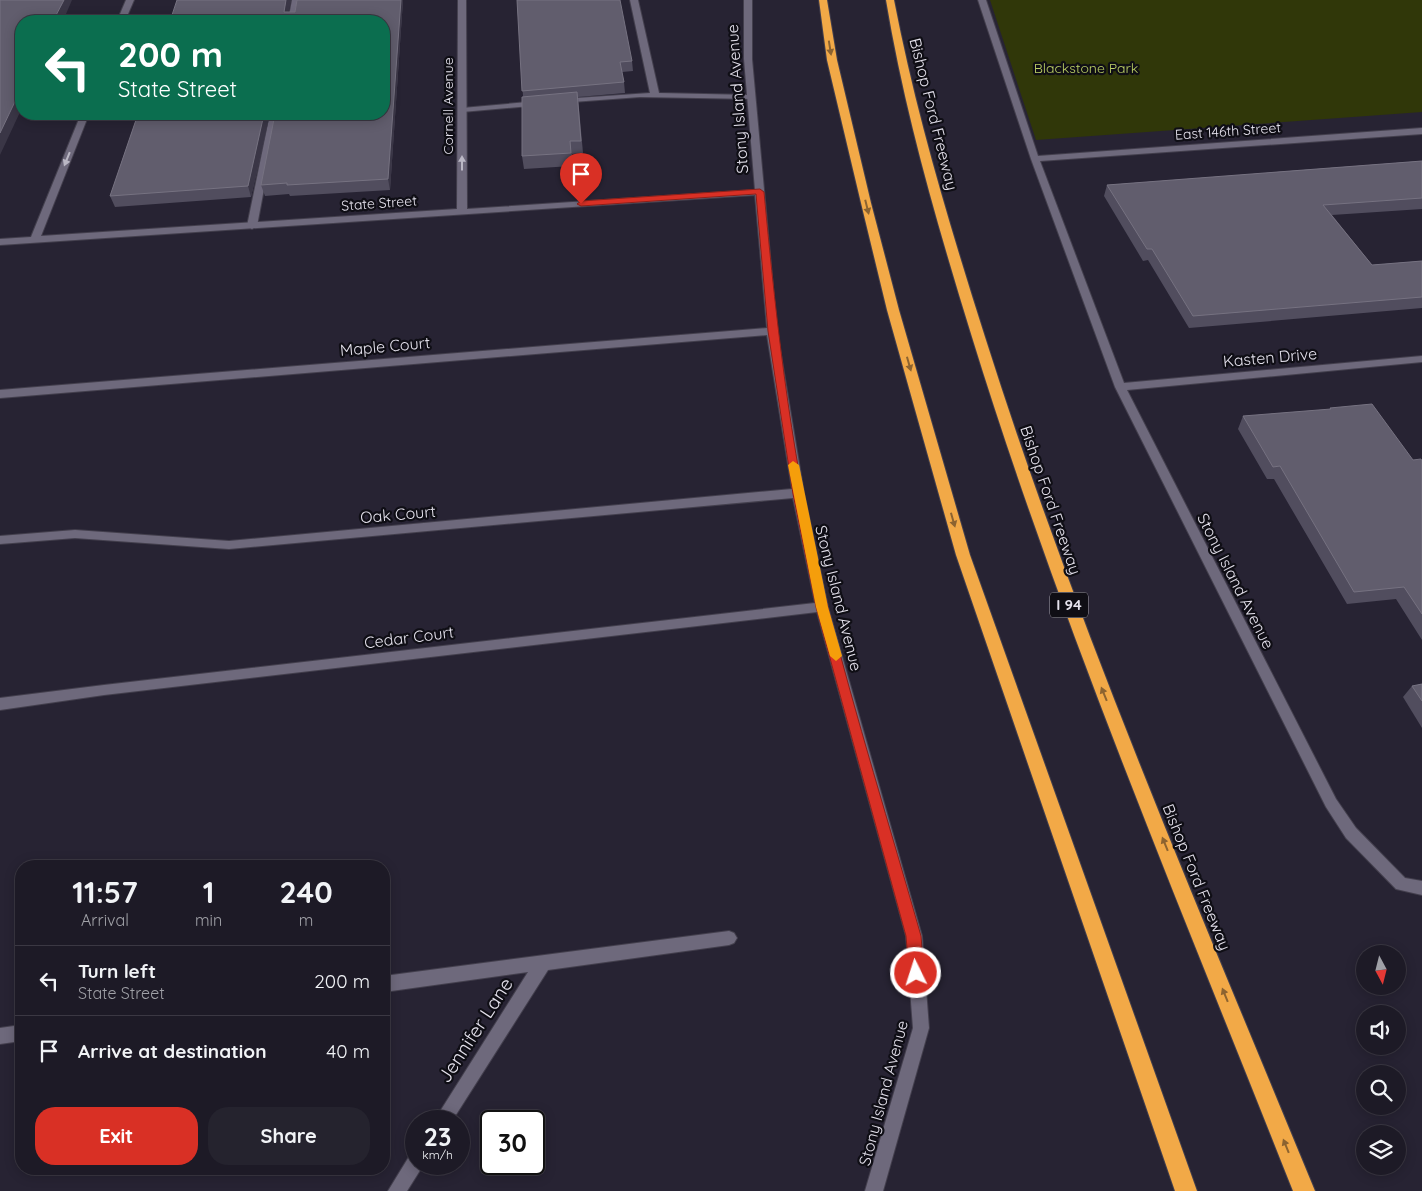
<!DOCTYPE html>
<style>
:root{--surface:#1d1a26;--page:#25232e;--text:#f1f3f6;--muted:#a0a1a7;--line:#3b3843;--accent:#d93025}
body{margin:0;font-family:Quicksand,sans-serif;background:var(--page);color:var(--text);height:100vh;display:flex;flex-direction:column;font-size:19px;white-space:nowrap}
*{box-sizing:border-box;margin:0}
p{font-size:16px;color:var(--muted)}
.icon{flex:none;width:28px;height:28px;fill:none;stroke:currentColor;stroke-width:2;stroke-linecap:round;stroke-linejoin:round}
.map{position:relative;flex:1;overflow:hidden}
.details{position:absolute;left:15px;top:860px;width:375px;height:315px;display:flex;flex-direction:column;background:var(--surface);border-radius:20px;box-shadow:0 2px 12px #0003,0 0 0 1px var(--line)}
.details>*{flex:none}
.top-card{position:absolute;left:15px;top:15px;width:375px;height:105px;border-radius:20px;box-shadow:0 2px 12px #0003,0 0 0 1px var(--line);background:#0b6e4f;color:#fff;overflow:hidden}
.needle{width:32px;rotate:173deg}
.controls{position:absolute;left:1356px;top:945px;display:grid;gap:10px}
.controls a{display:grid;place-items:center;width:50px;height:50px;border-radius:50%;background:var(--surface);box-shadow:0 2px 12px #0003,0 0 0 1px var(--line);font-size:25px}
.speed{position:absolute;left:405px;top:1110px;display:flex;gap:10px;font-size:25px;font-weight:700;text-align:center}
.speed>*{display:grid;place-content:center;width:65px;height:65px;border-radius:50%;background:var(--surface);box-shadow:0 2px 12px #0003,0 0 0 1px var(--line);line-height:1}
.speed small{font-size:12px;font-weight:400}
.speed .limit{border:2px solid #111;border-radius:8px;background:#fff;color:#111}
.pin{position:absolute;display:grid;place-items:center;width:42px;height:42px;color:#fff;margin:-51px -21px;border-radius:50% 50% 50% 0;rotate:-45deg;box-shadow:0 0 5px #0007}
.pin .icon{rotate:45deg}
.me{position:absolute;width:55px;margin:-28px;rotate:356deg;stroke-linejoin:round;filter:drop-shadow(0 0 4px #0008)}
.turn{display:flex;align-items:center;gap:18px;height:105px;padding:0 20px;font-size:22px}
.turn .icon{width:65px;height:65px;stroke-width:2.5}
.turn b{display:block;font-size:35px;line-height:42px}
.eta{display:flex;justify-content:space-evenly;align-items:center;height:85px;text-align:center}
.eta b{font-size:30px;font-weight:800;line-height:35px}
.action{display:flex;gap:10px;margin-top:auto;padding:10px 20px}
.action a{flex:1;height:58px;border-radius:20px;background:var(--accent);color:#fff;font-size:20px;font-weight:800;line-height:58px;text-align:center}
.action a+a{background:var(--page);color:var(--text)}
ul{padding:0;list-style:none}
li{display:flex;align-items:center;gap:15px;height:70px;padding:0 20px;border-top:1px solid var(--line)}
li div{flex:1}
li b{display:block;font-size:19px}
li em{font-style:normal}
.map>svg:first-child{display:block}
</style>
<div class="map">
<svg width="1422" height="1191" viewBox="0 0 1422 1191">
<rect width="100%" height="100%" fill="#272333"/>
<!-- green -->
<path fill="#303709" d="M 990,0 L 1422,0 L 1422,112 L 1036,140 Z"/>
<g fill="none" stroke-linecap="round" stroke-linejoin="round">
<!-- service casing -->
<g stroke="#433f4d" stroke-width="2">
<g id="service">
<path d="M 292,0 L 300,0 L 296,21 L 288,21 Z"/>
<path d="M 630,0 L 638,0 L 659,93 L 751,95 L 754,95 L 754,99 L 640,97 L 559,103 L 559,99 L 562,99 L 650,93 Z"/>
<path d="M 539,101 L 543,103 L 542,105 L 462,112 L 458,110 L 462,108 Z"/>
<path d="M 270,114 L 278,114 L 257,226 L 252,229 L 247,226 Z"/>
</g>
</g>
<!-- minor casing -->
<g stroke="#433f4d" stroke-width="2">
<g id="minor">
<path d="M 126,0 L 134,0 L 125,21 L 117,21 Z"/>
<path d="M 458,0 L 466,0 L 467,209 L 755,190 L 744,59 L 744,0 L 752,0 L 752,59 L 777,331 L 804,493 L 828,607 L 922,936 L 929,1028 L 883,1191 L 865,1191 L 913,1028 L 906,936 L 817,612 L 104,695 L 0,710 L 0,698 L 104,685 L 815,603 L 793,498 L 229,549 L 75,538 L 0,544 L 0,536 L 75,530 L 229,541 L 792,489 L 767,335 L 0,398 L 0,390 L 767,328 L 755,195 L 0,245 L 0,239 L 31,237 L 81,114 L 89,114 L 41,236 L 457,209 Z"/>
<path d="M 978,0 L 986,0 L 1038,156 L 1422,128 L 1422,134 L 1040,161 L 1124,383 L 1422,356 L 1422,362 L 1127,390 L 1336,799 L 1356,828 L 1405,878 L 1422,881 L 1422,895 L 1396,889 L 1346,838 L 1326,807 L 1115,387 L 1031,159 Z"/>
<path d="M 729,931 L 734,933 L 737,938 L 734,943 L 729,945 L 548,970 L 452,1121 L 434,1121 L 528,972 L 384,992 L 384,976 Z"/>
<path d="M 21,1025 L 21,1041 L 0,1044 L 0,1028 Z"/>
<path d="M 416,1152 L 416,1164 L 424,1164 L 407,1191 L 388,1191 L 410,1155 Z"/>
</g>
</g>
<!-- motorway casing -->
<g stroke="#433f4d" stroke-width="2">
<g id="motorway">
<path d="M 819,0 L 827,0 L 837,60 L 871,203 L 899,310 L 970,555 L 1197,1191 L 1175,1191 L 956,555 L 887,310 L 861,203 L 827,60 Z"/>
<path d="M 886,0 L 894,0 C 916,114 950,227 985,337 C 1077,628 1199,909 1315,1191 L 1293,1191 C 1181,908 1062,628 972,337 C 938,227 905,114 886,0 Z"/>
</g>
</g>
<!-- service -->
<use href="#service" fill="#6e697c" fill-rule="evenodd"/>
<!-- minor -->
<use href="#minor" fill="#6e697c" fill-rule="evenodd"/>
<!-- motorway -->
<use href="#motorway" fill="#f2a947" fill-rule="evenodd"/>
</g>
<!-- wall -->
<g fill="#514d5e">
<path d="M 291,0 L 288,12 L 295,12 L 297,0 L 403,0 L 390,190 L 290,196 L 289,194 L 265,196 L 261,185 L 384,114 L 170,21 Z"/>
<path d="M 517,0 L 632,61 L 633,71 L 622,72 L 624,82 L 625,93 L 578,97 L 583,153 L 572,154 L 572,166 L 524,169 L 522,156 L 523,96 Z"/>
<path d="M 138,114 L 270,114 L 251,197 L 115,207 L 110,196 Z"/>
<path d="M 1422,161 L 1422,209 L 1332,215 L 1372,265 L 1422,261 L 1422,308 L 1189,328 L 1148,260 L 1143,261 L 1104,196 L 1107,185 Z"/>
<path d="M 1330,408 L 1413,460 L 1422,461 L 1422,640 L 1396,599 L 1347,604 L 1274,479 L 1267,479 L 1238,429 L 1243,416 L 1329,410 Z"/>
<path d="M 1422,684 L 1422,728 L 1403,697 L 1412,686 Z"/>
</g>
<!-- shaded-wall -->
<g fill="#3a3646">
<path d="M 64,0 L 72,0 L 63,21 L 53,21 Z"/>
<path d="M 286,0 L 291,0 L 287,21 L 284,12 Z"/>
<path d="M 401,0 L 403,0 L 390,190 L 388,179 Z"/>
<path d="M 21,89 L 21,110 L 0,155 L 0,133 Z"/>
<path d="M 264,114 L 270,114 L 251,197 L 248,186 Z"/>
</g>
<!-- building -->
<g fill="#615d6d" stroke="#767281">
<path d="M 0,0 L 64,0 L 53,21 L 21,21 L 21,89 L 0,133 Z"/>
<path d="M 177,0 L 286,0 L 284,12 L 295,12 L 297,0 L 401,0 L 388,179 L 287,185 L 287,183 L 261,185 L 275,114 L 384,114 L 384,21 L 170,21 Z"/>
<path d="M 517,0 L 620,0 L 632,61 L 620,62 L 624,82 L 522,91 Z"/>
<path d="M 577,92 L 581,141 L 570,141 L 571,153 L 522,156 L 522,97 Z"/>
<path d="M 138,114 L 264,114 L 248,186 L 110,196 Z"/>
<path d="M 1422,161 L 1422,198 L 1323,205 L 1372,265 L 1422,261 L 1422,297 L 1193,316 L 1152,249 L 1147,249 L 1107,185 Z"/>
<path d="M 1372,404 L 1413,460 L 1421,459 L 1422,461 L 1422,614 L 1404,587 L 1354,592 L 1280,466 L 1273,467 L 1243,416 L 1331,409 L 1330,408 Z"/>
<path d="M 1422,684 L 1422,701 L 1412,686 Z"/>
</g>
<!-- one-way arrows -->
<defs><path id="oneway-solid" d="M-6-.8H1V-3.2L6.5 0L1 3.2V.8H-6Z" transform="scale(1.25)"/></defs>
<g fill="#8c6330">
<use href="#oneway-solid" transform="translate(830 48) rotate(81)"/>
<use href="#oneway-solid" transform="translate(867 207) rotate(76)"/>
<use href="#oneway-solid" transform="translate(909 364) rotate(74)"/>
<use href="#oneway-solid" transform="translate(953 520) rotate(74)"/>
<use href="#oneway-solid" transform="translate(1104 694) rotate(-112)"/>
<use href="#oneway-solid" transform="translate(1165 844) rotate(-112)"/>
<use href="#oneway-solid" transform="translate(1225 995) rotate(-112)"/>
<use href="#oneway-solid" transform="translate(1286 1146) rotate(-112)"/>
</g>
<g fill="#bbb8c5">
<use href="#oneway-solid" transform="translate(67 159) rotate(112)"/>
<use href="#oneway-solid" transform="translate(462 163) rotate(-90)"/>
</g>
<!-- route -->
<path fill="#d93025" stroke="#8d1f18" d="M 760,189 L 764,192 C 777,331 793,472 828,608 C 856,718 890,827 921,936 L 924,973 L 921,978 L 916,980 L 911,978 L 909,973 L 906,936 L 816,607 L 793,494 L 768,331 L 756,194 L 581,206 L 577,204 L 581,201 Z"/>
<!-- slow -->
<path fill="#f59e0b" d="M 793,461 L 799,465 L 828,607 L 842,656 L 836,661 L 830,656 L 816,607 L 788,465 Z"/>
<g text-anchor="middle" stroke-width="4.5" stroke-linejoin="round" paint-order="stroke">
<!-- far-park labels -->
<g font-size="14" fill="#bdd066" stroke="#0f0e15">
<text x="1086" y="73">Blackstone Park</text>
</g>
<!-- far-street labels -->
<g font-size="14" fill="#e5e2ed" stroke="#0f0e15">
<text transform="translate(448 106) rotate(-90)" y="5">Cornell Avenue</text>
<text transform="translate(1228 131) rotate(-4)" y="5">East 146th Street</text>
<text transform="translate(379 203) rotate(-4)" y="5">State Street</text>
</g>
<!-- shield labels -->
<rect fill="#0f0e15" stroke="#a5a2ac" stroke-width="1" x="1050" y="592.5" width="38" height="25" rx="4"/>
<g font-size="15" font-weight="bold" fill="#e5e2ed">
<text x="1069" y="610">I 94</text>
</g>
<!-- street labels -->
<g font-size="16" fill="#e5e2ed" stroke="#0f0e15">
<text transform="translate(737 99) rotate(-94)" y="6">Stony Island Avenue</text>
<text transform="translate(934 114) rotate(76)" y="6">Bishop Ford Freeway</text>
<text transform="translate(385 346) rotate(-5)" y="6">Maple Court</text>
<text transform="translate(1270 357) rotate(-5)" y="6">Kasten Drive</text>
<text transform="translate(1051 500) rotate(71)" y="6">Bishop Ford Freeway</text>
<text transform="translate(398 514) rotate(-5)" y="6">Oak Court</text>
<text transform="translate(1236 581) rotate(63)" y="6">Stony Island Avenue</text>
<text transform="translate(839 598) rotate(76)" y="6">Stony Island Avenue</text>
<text transform="translate(409 637) rotate(-7)" y="6">Cedar Court</text>
<text transform="translate(1197 877) rotate(68)" y="6">Bishop Ford Freeway</text>
<text transform="translate(883 1093) rotate(-75)" y="6">Stony Island Avenue</text>
</g>
<!-- near-street labels -->
<g font-size="19" fill="#e5e2ed" stroke="#0f0e15">
<text transform="translate(475 1030) rotate(-57)" y="7">Jennifer Lane</text>
</g>
</g>
</svg>
<div class="controls">
<a><svg class="needle" viewBox="-14 -14 28 28"><path d="M0-13l5 13h-10z" fill="#e53935"/><path d="M0 13l5-13h-10z" fill="#a0a1a7"/></svg></a>
<a><svg class="icon" aria-label="sound" viewBox="0 0 24 24"><path d="M4 9h4l5-4v14l-5-4H4zM17 9q2 3 0 6"/></svg></a>
<a><svg class="icon" aria-label="search" viewBox="0 0 24 24"><circle cx="10" cy="10" r="6"/><path d="M15 15l6 6"/></svg></a>
<a><svg class="icon" aria-label="layers" viewBox="0 0 24 24"><path d="M12 4l9 5-9 5-9-5zM3 14l9 5 9-5"/></svg></a>
</div>
<div class="speed"><div>23<small>km/h</small></div><div class="limit">30</div></div>
<div class="pin" style="left:581px;top:204px;background:#d93025"><svg class="icon" aria-label="arrive" viewBox="0 0 24 24"><path d="M6 21V4h12l-3 4 3 4H6"/></svg></div>
<svg class="me" style="left:916px;top:973px" viewBox="-20 -20 40 40"><circle r="17" fill="#d93025" stroke="#fff" stroke-width="3"/><path d="M0-11L8 9 0 5-8 9z" fill="#fff"/></svg>
<div class="top-card">
<div class="turn"><svg class="icon" aria-label="left" viewBox="0 0 24 24"><path d="M17 20v-9H6M10 6l-5 5 5 5"/></svg><div><b>200 m</b>State Street</div></div>
</div>
<section class="details">
<div class="eta">
<div><b>11:57</b><p>Arrival</p></div>
<div><b>1</b><p>min</p></div>
<div><b>240</b><p>m</p></div>
</div>
<ul>
<li><svg class="icon" aria-label="left" viewBox="0 0 24 24"><path d="M17 20v-9H6M10 6l-5 5 5 5"/></svg><div><b>Turn left</b><p>State Street</p></div><em>200 m</em></li>
<li><svg class="icon" aria-label="arrive" viewBox="0 0 24 24"><path d="M6 21V4h12l-3 4 3 4H6"/></svg><div><b>Arrive at destination</b></div><em>40 m</em></li>
</ul>
<div class="action"><a>Exit</a><a>Share</a></div>
</section>
</div>
